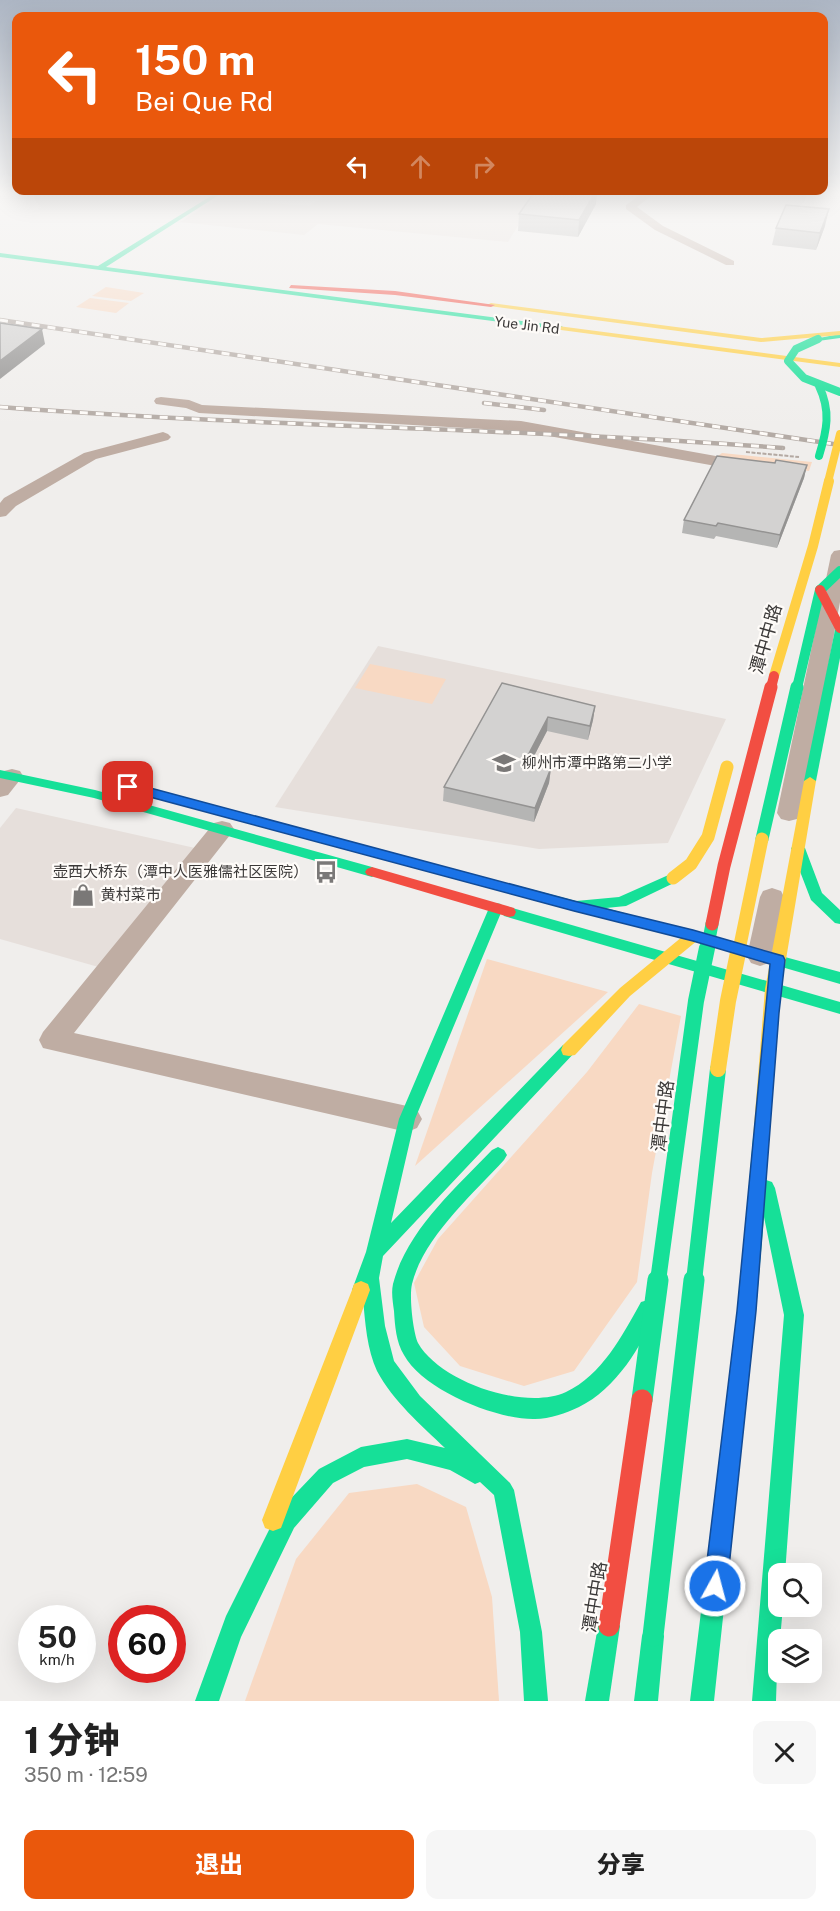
<!DOCTYPE html>
<html lang="zh">
<meta charset="utf-8">
<style>
:root{--surface:#fff;--page:#f6f6f6;--text:#222;--muted:#767676;--accent:#ea580c}
body{margin:0;font-family:"Public Sans","Noto Sans SC",sans-serif;background:var(--page);color:var(--text);height:100vh;display:flex;flex-direction:column;font-size:22px;white-space:nowrap}
*{box-sizing:border-box;margin:0}
p{font-size:20px;color:var(--muted)}
.icon{flex:none;width:33px;height:33px;fill:none;stroke:currentColor;stroke-width:2;stroke-linecap:round;stroke-linejoin:round}
.map{position:relative;height:1701px;overflow:hidden}
.sheet{display:flex;flex-direction:column;background:var(--surface);flex:1}
.sheet>*{flex:none}
.top-card{position:absolute;left:12px;top:12px;width:816px;height:183px;border-radius:12px;box-shadow:0 6px 24px #0002;background:#ea580c;color:#fff;overflow:hidden}
.buttons{position:absolute;left:768px;top:1563px;display:grid;gap:12px}
.buttons a{display:grid;place-items:center;width:54px;height:54px;border-radius:12px;background:var(--surface);box-shadow:0 6px 24px #0002;font-size:30px}
.speed{position:absolute;left:18px;top:1605px;display:flex;gap:12px;font-size:30px;font-weight:700;text-align:center}
.speed>*{display:grid;place-content:center;width:78px;height:78px;border-radius:50%;background:var(--surface);box-shadow:0 6px 24px #0002;line-height:1}
.speed small{font-size:15px;font-weight:400}
.speed .limit{border:9px solid #d22;background:#fff;color:#111}
.pin{position:absolute;display:grid;place-items:center;width:51px;height:51px;color:#fff;margin:-26px;border-radius:12px;box-shadow:0 3px 9px #0006}
.me{position:absolute;width:66px;margin:-33px;rotate:7deg;stroke-linejoin:round;filter:drop-shadow(0 0 4px #0008)}
.turn{display:flex;align-items:center;gap:21px;height:126px;padding:0 24px;font-size:27px}
.turn .icon{width:78px;height:78px;stroke-width:2.5}
.turn b{display:block;font-size:42px;line-height:51px}
.lanes{display:flex;align-items:center;height:57px;padding:0 24px;background:#0003;justify-content:center;gap:30px;direction:ltr}
.lanes .off{opacity:.35}
.round{display:grid;place-items:center;flex:none;width:63px;height:63px;border-radius:12px;background:var(--page)}
.head{display:flex;align-items:center;justify-content:space-between;height:102px;padding:0 24px}
h1{font-size:36px;font-weight:800;line-height:45px}
.primary-button{display:flex;gap:12px;margin-top:auto;padding:12px 24px}
.primary-button a{flex:1;height:69px;border-radius:12px;background:var(--accent);color:#fff;font-size:24px;font-weight:800;line-height:69px;text-align:center}
.primary-button a+a{background:var(--page);color:var(--text)}
.map>svg:first-child{display:block}
</style>
<div class="map">
<svg width="840" height="1701" viewBox="0 0 840 1701">
<rect width="100%" height="100%" fill="#f0eeec"/>
<!-- built -->
<g fill="#e6dfdb">
<path d="M 331,191 L 558,191 L 538,193 L 508,242 L 318,224 L 304,235 L 180,222 L 217,199 L 309,206 Z"/>
<path d="M 378,646 L 726,719 L 668,843 L 539,849 L 275,807 Z"/>
<path d="M 16,808 L 204,850 L 102,968 L 0,939 L 0,828 Z"/>
</g>
<!-- green -->
<g fill="#f8d9c3">
<path d="M 106,287 L 144,293 L 131,301 L 92,296 Z"/>
<path d="M 90,298 L 129,303 L 116,313 L 76,307 Z"/>
<path d="M 722,453 L 812,462 L 809,471 L 725,460 L 718,456 Z"/>
<path d="M 370,664 L 446,679 L 432,704 L 355,688 Z"/>
<path d="M 487,959 L 608,992 L 415,1166 Z"/>
<path d="M 639,1004 L 681,1016 L 652,1173 L 637,1282 L 574,1371 L 524,1386 L 460,1366 L 424,1327 L 414,1283 L 438,1239 L 587,1072 Z"/>
<path d="M 417,1484 L 466,1507 L 492,1597 L 499,1701 L 245,1701 L 296,1559 L 349,1493 Z"/>
</g>
<g fill="none" stroke-linecap="round" stroke-linejoin="round">
<!-- path -->
<path stroke="#b4a9a2" stroke-width="2" stroke-dasharray="4 1.5" stroke-linecap="butt" d="M 746,452 L 799,457"/>
<!-- street -->
<g fill="#bfada3" fill-rule="evenodd">
<path d="M 646,191 L 657,191 L 637,207 L 663,226 L 734,261 L 734,265 L 726,265 L 655,230 L 626,209 L 626,205 Z"/>
<path d="M 161,397 L 189,400 L 202,405 L 521,421 L 738,460 L 746,465 L 738,470 L 521,431 L 199,413 L 186,408 L 156,404 L 154,401 L 156,398 Z"/>
<path d="M 163,432 L 168,434 L 171,437 L 168,440 L 96,459 L 16,506 L 6,516 L 0,517 L 0,503 L 4,498 L 84,453 Z"/>
<path d="M 840,550 L 840,602 L 801,813 L 797,819 L 789,821 L 781,819 L 777,813 L 831,555 L 834,551 Z"/>
<path d="M 12,769 L 20,771 L 23,776 L 8,795 L 0,797 L 0,776 L 4,771 Z"/>
<path d="M 222,821 L 230,823 L 234,829 L 230,835 L 74,1033 L 407,1106 L 417,1110 L 422,1119 L 417,1128 L 407,1132 L 43,1048 L 39,1040 L 43,1032 L 214,823 Z"/>
<path d="M 772,888 L 781,891 L 784,897 L 773,956 L 769,963 L 760,966 L 751,963 L 747,956 L 760,897 L 763,891 Z"/>
</g>
<!-- fast -->
<g fill="#16e098" fill-rule="evenodd">
<path d="M 219,191 L 225,191 L 106,267 L 561,326 L 565,328 L 561,330 L 0,257 L 0,253 L 98,266 Z"/>
<path d="M 840,334 L 840,338 L 818,341 L 814,339 Z"/>
<path d="M 840,627 L 840,658 L 816,781 L 810,785 L 804,781 L 835,630 Z"/>
<path d="M 0,770 L 95,790 L 372,867 L 379,872 L 372,877 L 94,798 L 0,778 Z"/>
<path d="M 798,843 L 805,848 L 822,893 L 840,910 L 840,924 L 835,923 L 811,900 L 791,848 Z"/>
<path d="M 673,873 L 680,878 L 678,881 L 626,906 L 606,908 L 840,972 L 840,984 L 693,941 L 511,894 L 504,889 L 511,884 L 576,901 L 619,897 Z"/>
<path d="M 496,903 L 501,904 L 503,908 L 415,1119 L 391,1223 L 563,1045 L 569,1044 L 575,1045 L 577,1050 L 383,1256 L 379,1278 L 385,1326 L 394,1361 L 420,1396 L 510,1483 L 514,1490 L 542,1632 L 548,1701 L 524,1701 L 520,1632 L 494,1495 L 480,1482 L 475,1484 L 450,1470 L 407,1459 L 364,1467 L 333,1483 L 294,1528 L 241,1637 L 219,1701 L 195,1701 L 226,1616 L 278,1512 L 319,1469 L 361,1447 L 407,1439 L 445,1448 C 421,1425 393,1401 377,1371 C 367,1350 365,1322 363,1298 L 354,1296 L 352,1290 L 366,1252 L 399,1119 L 489,908 L 491,904 Z"/>
<path d="M 509,907 L 840,1002 L 840,1014 L 504,916 L 502,912 L 504,908 Z"/>
<path d="M 761,1131 L 767,1133 L 769,1138 L 766,1180 L 772,1182 L 775,1188 L 804,1315 L 785,1574 L 778,1574 L 778,1606 L 783,1606 L 780,1640 L 778,1640 L 776,1701 L 752,1701 L 784,1315 L 764,1217 L 756,1311 L 714,1701 L 690,1701 L 738,1311 L 753,1138 L 755,1133 Z"/>
<path d="M 498,1147 L 504,1150 L 507,1155 L 504,1160 C 473,1194 423,1238 412,1284 C 409,1296 413,1332 418,1343 C 440,1382 525,1411 566,1392 C 602,1375 622,1336 641,1302 L 648,1300 L 655,1302 L 657,1309 C 642,1346 616,1389 579,1407 C 566,1413 550,1419 535,1419 C 497,1420 423,1390 404,1355 C 396,1342 395,1326 394,1311 C 393,1303 391,1293 393,1284 C 407,1230 455,1189 492,1150 Z"/>
<path d="M 609,1615 L 617,1618 L 620,1626 L 609,1701 L 585,1701 L 598,1626 L 601,1618 Z"/>
<path d="M 653,1625 L 661,1628 L 664,1636 L 658,1701 L 634,1701 L 642,1636 L 645,1628 Z"/>
</g>
<!-- slow -->
<g fill="#ffcf43" fill-rule="evenodd">
<path d="M 491,303 L 761,338 L 840,331 L 840,335 L 761,342 L 489,306 L 487,305 Z"/>
<path d="M 558,326 L 840,363 L 840,367 L 561,330 L 558,330 Z"/>
<path d="M 810,777 L 816,781 L 781,989 L 769,1138 L 767,1143 L 761,1145 L 755,1143 L 753,1138 L 765,989 L 804,781 Z"/>
<path d="M 693,931 L 698,932 L 700,936 L 698,940 L 630,996 L 575,1055 L 569,1056 L 563,1055 L 561,1050 L 563,1045 L 620,988 L 688,932 Z"/>
<path d="M 361,1281 L 368,1284 L 370,1290 L 284,1520 L 281,1528 L 273,1531 L 265,1528 L 262,1520 L 352,1290 L 354,1284 Z"/>
</g>
<!-- jam -->
<g fill="#f24e42" fill-rule="evenodd">
<path d="M 291,285 L 395,291 L 495,305 L 491,307 L 395,295 L 289,288 Z"/>
<path d="M 372,867 L 514,908 L 516,912 L 514,916 L 509,917 L 367,875 L 365,872 L 367,869 Z"/>
</g>
<!-- rail casing -->
<g stroke="#b4aba5" stroke-width="4.5">
<g id="rail">
<path d="M 0,320 L 840,445"/>
<path d="M 484,403 L 544,410"/>
<path d="M 0,407 C 261,427 522,428 783,448"/>
</g>
</g>
<!-- rail -->
<use href="#rail" stroke="#fefbf8" stroke-width="3" stroke-dasharray="8" stroke-linecap="butt"/>
<!-- fast-bridge-far4 -->
<g stroke="#16e098" stroke-width="8">
<path d="M 818,339 L 796,349 L 788,361 L 804,378 L 840,392"/>
<path d="M 819,386 C 831,411 827,430 819,456"/>
</g>
<!-- fast-bridge-far3 -->
<g stroke="#16e098" stroke-width="10">
<path d="M 820,590 L 840,571"/>
<path d="M 797,688 L 820,590"/>
</g>
<!-- fast-bridge-far2 -->
<g stroke="#16e098" stroke-width="13">
<path d="M 762,839 L 797,687"/>
<path d="M 707,950 L 712,924"/>
</g>
<!-- fast-bridge-far1 -->
<g stroke="#16e098" stroke-width="16">
<path d="M 658,1281 L 696,1001 L 707,948"/>
<path d="M 694,1281 L 718,1069"/>
</g>
<!-- fast-bridge -->
<g stroke="#16e098" stroke-width="21">
<path d="M 642,1400 L 658,1280"/>
<path d="M 653,1636 L 694,1280"/>
</g>
<!-- slow-bridge-far3 -->
<path stroke="#ffcf43" stroke-width="8" d="M 828,482 L 840,434"/>
<!-- slow-bridge-far2 -->
<path stroke="#ffcf43" stroke-width="10" d="M 774,676 L 813,546 L 829,481"/>
<!-- slow-bridge-far1 -->
<g stroke="#ffcf43" stroke-width="13">
<path d="M 673,878 L 691,864 L 708,837 L 727,767"/>
<path d="M 739,950 L 762,839"/>
</g>
<!-- slow-bridge -->
<path stroke="#ffcf43" stroke-width="16" d="M 718,1069 L 728,1001 L 739,948"/>
<!-- jam-bridge-far2 -->
<g stroke="#f24e42" stroke-width="10">
<path d="M 820,590 L 840,628"/>
<path d="M 771,688 L 774,676"/>
</g>
<!-- jam-bridge-far1 -->
<path stroke="#f24e42" stroke-width="13" d="M 712,924 L 724,866 L 771,687"/>
<!-- jam-bridge -->
<path stroke="#f24e42" stroke-width="21" d="M 609,1626 L 642,1400"/>
</g>
<!-- wall -->
<g fill="#b5b5b4">
<path d="M 535,191 L 597,191 L 596,204 L 578,237 L 518,231 L 519,214 Z"/>
<path d="M 825,226 L 816,250 L 772,245 L 776,228 Z"/>
<path d="M 775,463 L 807,465 L 804,478 L 777,548 L 716,536 L 714,539 L 682,533 L 684,520 Z"/>
<path d="M 502,683 L 595,706 L 593,720 L 588,740 L 547,731 L 530,764 L 551,768 L 549,783 L 534,822 L 443,801 L 444,787 Z"/>
</g>
<!-- shaded-wall -->
<g fill="#949392">
<path d="M 596,191 L 597,191 L 596,204 L 578,237 L 579,220 Z"/>
<path d="M 829,209 L 825,226 L 816,250 L 820,233 Z"/>
<path d="M 42,329 L 45,344 L 0,379 L 0,361 Z"/>
<path d="M 807,465 L 804,478 L 777,548 L 780,535 Z"/>
<path d="M 595,706 L 593,720 L 588,740 L 590,726 Z"/>
<path d="M 548,717 L 547,731 L 523,777 L 524,763 Z"/>
<path d="M 551,768 L 549,783 L 534,822 L 535,808 Z"/>
</g>
<!-- building -->
<g fill="#d3d2d1" stroke="#949392" stroke-width="1.5">
<path d="M 535,191 L 596,191 L 579,220 L 519,214 Z"/>
<path d="M 786,205 L 829,209 L 820,233 L 776,228 Z"/>
<path d="M 0,323 L 42,329 L 0,361 Z"/>
<path d="M 717,456 L 775,463 L 776,460 L 807,465 L 780,535 L 718,523 L 716,526 L 684,520 Z"/>
<path d="M 502,683 L 595,706 L 590,726 L 548,717 L 524,763 L 551,768 L 535,808 L 444,787 Z"/>
</g>
<!-- sky -->
<linearGradient id="sky" x2="0" y2="1"><stop stop-color="#adb6c4"/><stop offset="0.45" stop-color="#f8f7f6"/><stop offset="1" stop-color="#f8f7f6" stop-opacity="0"/></linearGradient>
<rect width="840" height="429" fill="url(#sky)"/>
<!-- route -->
<path fill="#1a73e8" stroke="#114b97" stroke-width="1.5" d="M 128,782 L 574,901 L 693,930 L 783,956 L 785,960 L 779,1013 L 756,1311 L 727,1586 L 723,1594 L 715,1598 L 707,1594 L 704,1586 L 737,1311 L 770,964 L 693,941 L 574,911 L 124,790 L 122,787 Z"/>
<!-- icons -->
<defs>
<g id="school-bare" transform="scale(1.8)"><path d="M0-5L7-2L0 1L-7-2ZM-4 1L0 2.5L4 1V4Q0 6-4 4Z" fill="#7a7877" stroke="#fefbf8" stroke-width="2.5" paint-order="stroke"/></g>
<g id="bus-bare" transform="scale(1.8)"><path d="M-5-6H5V4H4V6H2V4H-2V6H-4V4H-5ZM-3.5-4V0h7V-4ZM-3.5 1.2v1.5H-2V1.2ZM2 1.2v1.5H3.5V1.2Z" fill="#7a7877" stroke="#fefbf8" stroke-width="2.5" paint-order="stroke"/></g>
<g id="shop-bare" transform="scale(1.8)"><path d="M-5-2.5h2.3a2.7 3.5 0 0 1 5.4 0H5L5.5 6h-11ZM-1.5-2.5h3a1.5 2.3 0 0 0-3 0Z" fill="#7a7877" stroke="#fefbf8" stroke-width="2.5" paint-order="stroke"/></g>
</defs>
<g fill-rule="evenodd">
<use href="#school-bare" x="504" y="763"/>
<use href="#bus-bare" x="326" y="872"/>
<use href="#shop-bare" x="83" y="895"/>
</g>
<g text-anchor="middle" stroke-width="4.5" stroke-linejoin="round" paint-order="stroke">
<!-- far-street labels -->
<g font-size="14" fill="#3b3938" stroke="#fefbf8">
<text transform="translate(527 325) rotate(7)" y="5">Yue Jin Rd</text>
</g>
<!-- poi labels -->
<g font-size="15" fill="#3b3938" stroke="#fefbf8" text-anchor="start">
<text x="522" y="768">柳州市潭中路第二小学</text>
<text x="308" y="877" text-anchor="end">壶西大桥东（潭中人医雅儒社区医院）</text>
<text x="101" y="900">黄村菜市</text>
</g>
<!-- near-street labels -->
<g font-size="18" fill="#3b3938" stroke="#fefbf8">
<text transform="translate(766 639) rotate(-74)" y="6">潭中中路</text>
<text transform="translate(663 1116) rotate(-83)" y="6">潭中中路</text>
<text transform="translate(595 1597) rotate(-81)" y="6">潭中中路</text>
</g>
</g>
</svg>
<div class="buttons">
<a><svg class="icon" aria-label="search" viewBox="0 0 24 24"><circle cx="10" cy="10" r="6"/><path d="M15 15l6 6"/></svg></a>
<a><svg class="icon" aria-label="layers" viewBox="0 0 24 24"><path d="M12 4l9 5-9 5-9-5zM3 14l9 5 9-5"/></svg></a>
</div>
<div class="speed"><div>50<small>km/h</small></div><div class="limit">60</div></div>
<div class="pin" style="left:128px;top:787px;background:#d93025"><svg class="icon" aria-label="arrive" viewBox="0 0 24 24"><path d="M6 21V4h12l-3 4 3 4H6"/></svg></div>
<svg class="me" style="left:715px;top:1586px" viewBox="-20 -20 40 40"><circle r="17" fill="#1a73e8" stroke="#fff" stroke-width="3"/><path d="M0-11L8 9 0 5-8 9z" fill="#fff"/></svg>
<div class="top-card">
<div class="turn"><svg class="icon" aria-label="left" viewBox="0 0 24 24"><path d="M17 20v-9H6M10 6l-5 5 5 5"/></svg><div><b>150 m</b>Bei Que Rd</div></div>
<div class="lanes"><svg class="icon" aria-label="left" viewBox="0 0 24 24"><path d="M17 20v-9H6M10 6l-5 5 5 5"/></svg><svg class="icon off" aria-label="ahead" viewBox="0 0 24 24"><path d="M12 20V5M6 11l6-6 6 6"/></svg><svg class="icon off" aria-label="right" viewBox="0 0 24 24"><path d="M7 20v-9h11M14 6l5 5-5 5"/></svg></div>
</div>
</div>
<section class="sheet">
<div class="head"><div><h1>1 分钟</h1><p>350 m · 12:59</p></div><a class="round"><svg class="icon" aria-label="close" viewBox="0 0 24 24"><path d="M6 6l12 12M18 6L6 18"/></svg></a></div>
<div class="primary-button"><a>退出</a><a>分享</a></div>
</section>
